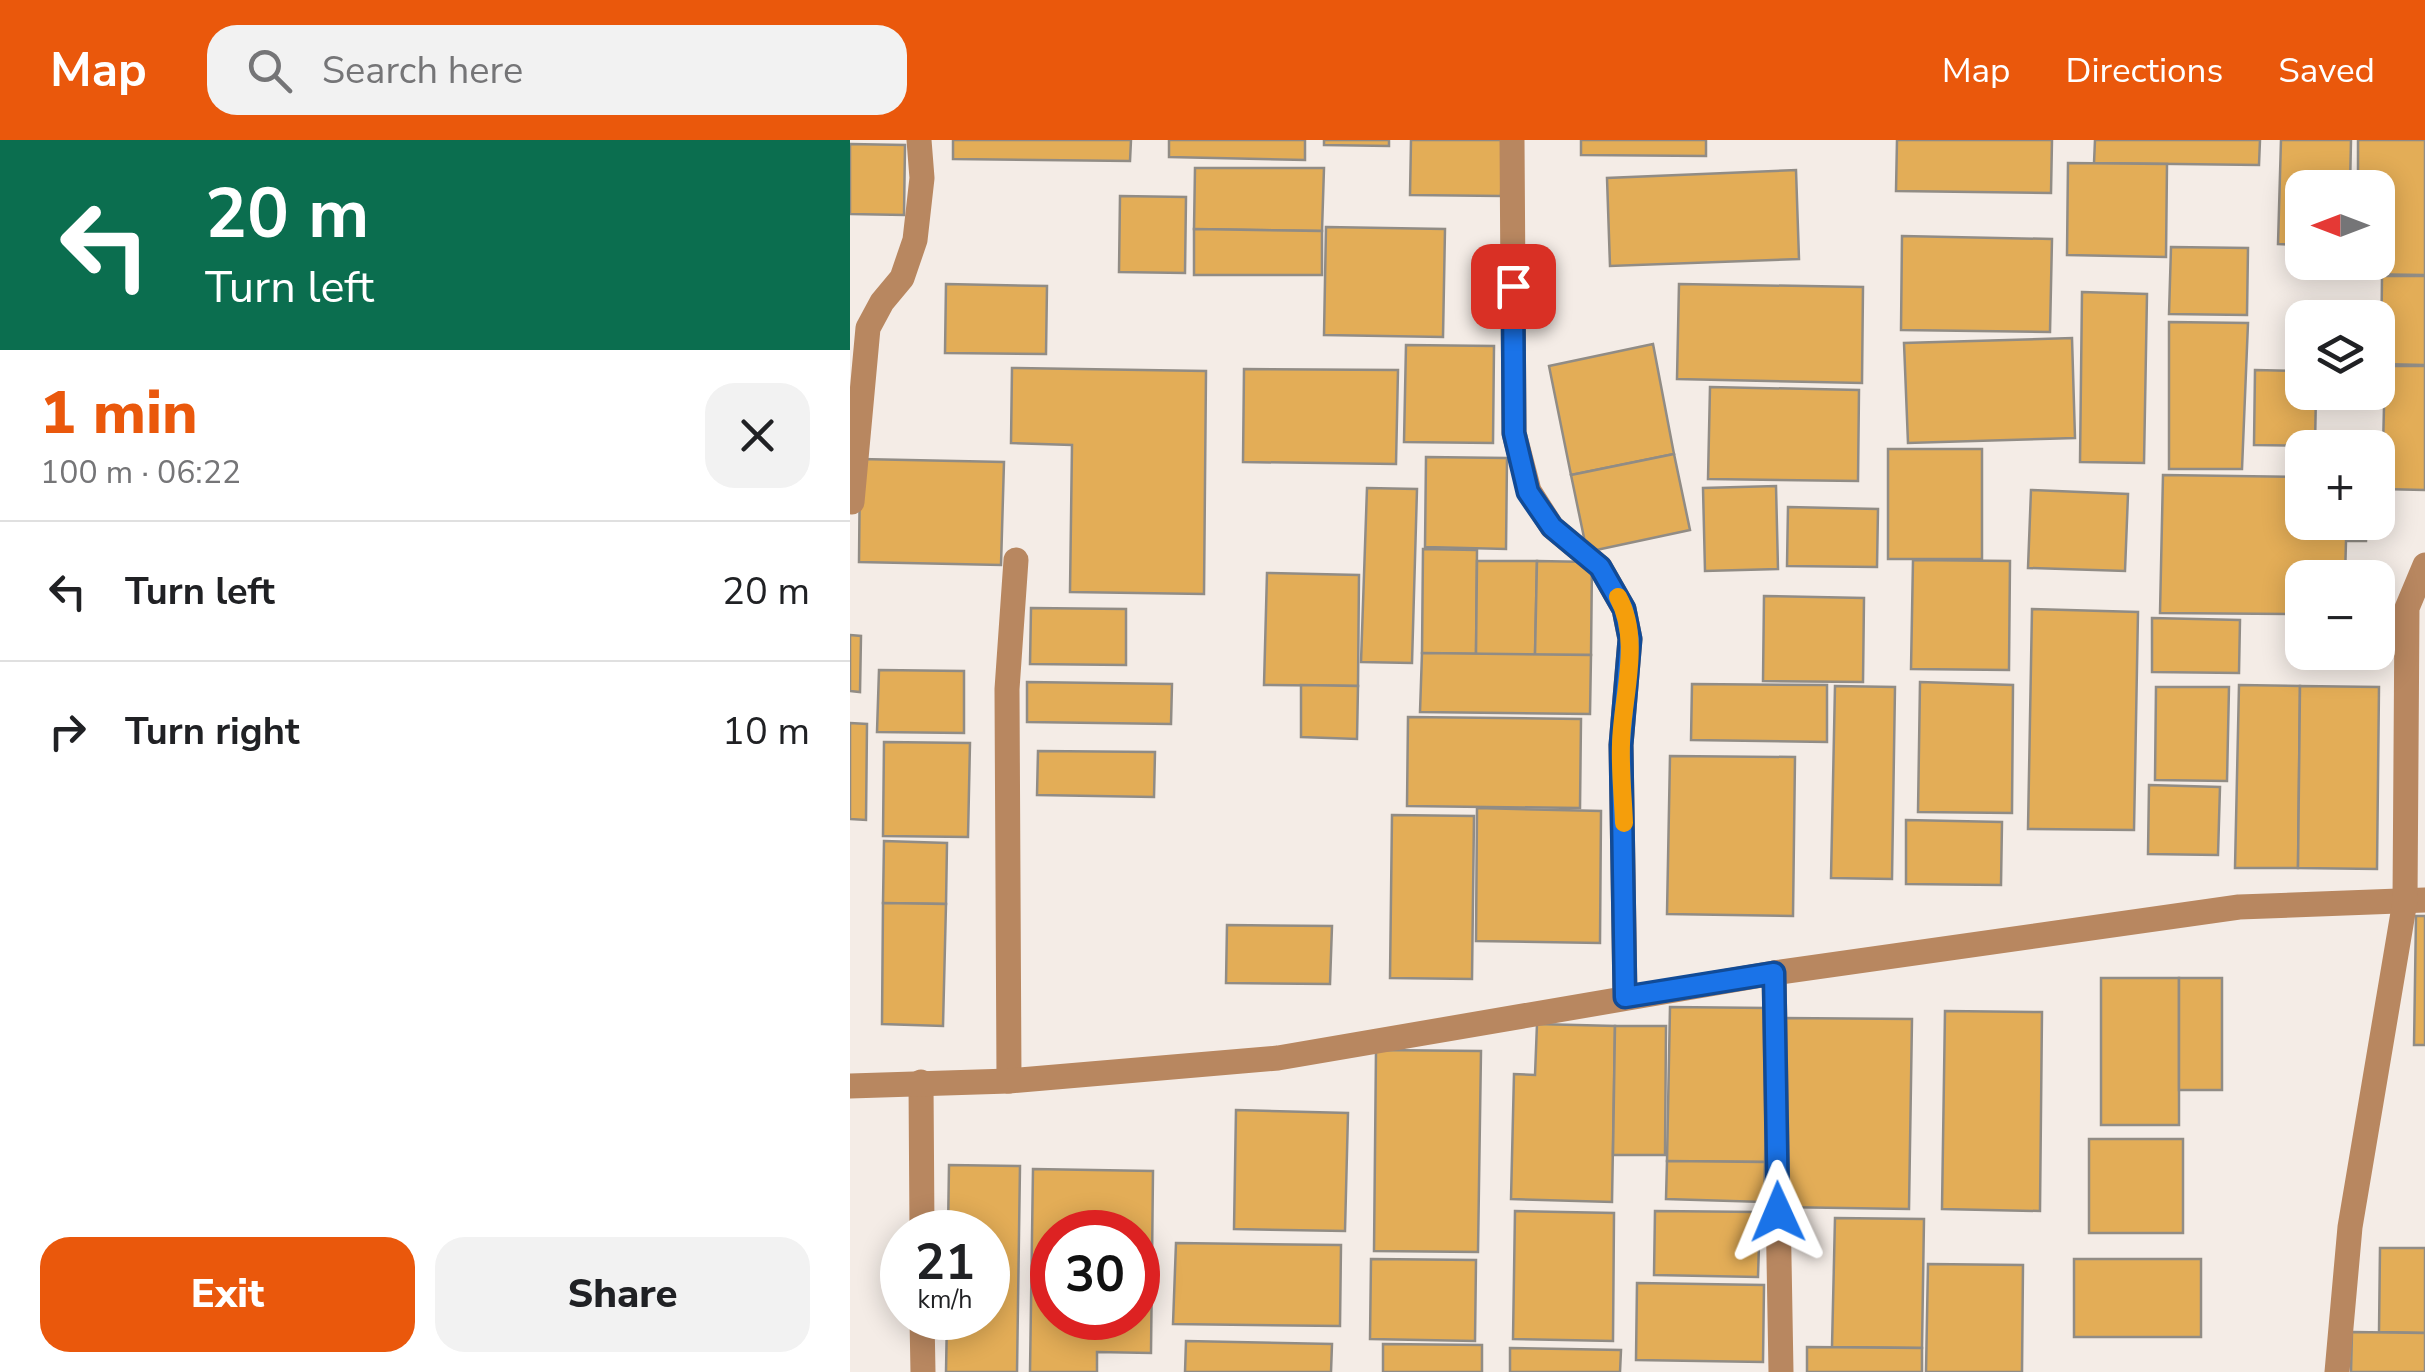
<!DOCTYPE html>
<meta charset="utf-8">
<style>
:root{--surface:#fff;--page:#f2f2f2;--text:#202124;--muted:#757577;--line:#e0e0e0;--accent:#ea580c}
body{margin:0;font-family:"Nunito Sans",sans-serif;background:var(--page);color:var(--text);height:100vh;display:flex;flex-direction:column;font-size:38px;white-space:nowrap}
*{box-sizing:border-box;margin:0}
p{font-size:32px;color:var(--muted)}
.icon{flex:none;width:55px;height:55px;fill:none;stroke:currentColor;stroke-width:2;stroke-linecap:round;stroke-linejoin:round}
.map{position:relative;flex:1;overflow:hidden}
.side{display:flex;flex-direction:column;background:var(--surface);width:850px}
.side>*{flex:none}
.hud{background:#0b6e4f;color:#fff;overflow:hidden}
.needle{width:65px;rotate:270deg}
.buttons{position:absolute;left:1435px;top:30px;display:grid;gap:20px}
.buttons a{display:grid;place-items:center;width:110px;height:110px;border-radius:20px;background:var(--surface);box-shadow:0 5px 25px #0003;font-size:50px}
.speed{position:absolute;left:30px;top:1070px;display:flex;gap:20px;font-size:50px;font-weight:700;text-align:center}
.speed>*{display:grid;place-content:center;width:130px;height:130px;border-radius:50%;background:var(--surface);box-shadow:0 5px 25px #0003;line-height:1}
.speed small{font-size:25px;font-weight:400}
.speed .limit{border:15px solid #d22;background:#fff;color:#111}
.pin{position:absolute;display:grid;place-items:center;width:85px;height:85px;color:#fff;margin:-42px;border-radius:20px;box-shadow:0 5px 15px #0006}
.me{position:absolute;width:110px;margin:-55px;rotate:359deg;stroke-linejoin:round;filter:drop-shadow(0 0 8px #0008)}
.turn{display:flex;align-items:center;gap:35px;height:210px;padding:0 40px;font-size:45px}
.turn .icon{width:130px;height:130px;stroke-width:2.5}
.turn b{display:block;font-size:70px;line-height:85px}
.round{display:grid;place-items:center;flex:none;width:105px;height:105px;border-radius:30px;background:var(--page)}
.head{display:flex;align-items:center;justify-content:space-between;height:170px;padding:0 40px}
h1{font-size:60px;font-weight:800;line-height:75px;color:var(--accent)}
.cta{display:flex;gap:20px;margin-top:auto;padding:20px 40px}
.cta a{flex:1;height:115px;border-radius:30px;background:var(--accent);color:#fff;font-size:40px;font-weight:800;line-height:115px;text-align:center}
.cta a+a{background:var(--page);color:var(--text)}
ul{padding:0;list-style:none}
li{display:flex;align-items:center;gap:30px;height:140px;padding:0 40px;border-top:2px solid var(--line)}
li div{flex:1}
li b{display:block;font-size:38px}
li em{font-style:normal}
header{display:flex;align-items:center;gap:60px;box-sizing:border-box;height:140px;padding:0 50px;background:var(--accent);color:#fff}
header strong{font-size:48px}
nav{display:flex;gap:55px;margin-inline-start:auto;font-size:35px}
.search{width:700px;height:90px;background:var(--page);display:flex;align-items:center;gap:25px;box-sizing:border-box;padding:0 35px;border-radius:30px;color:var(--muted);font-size:38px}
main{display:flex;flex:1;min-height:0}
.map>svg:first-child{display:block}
</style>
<header>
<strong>Map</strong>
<div class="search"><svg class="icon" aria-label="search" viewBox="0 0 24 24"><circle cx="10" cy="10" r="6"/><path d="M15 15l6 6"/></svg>Search here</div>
<nav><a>Map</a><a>Directions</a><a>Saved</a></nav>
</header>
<main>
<section class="side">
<div class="hud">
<div class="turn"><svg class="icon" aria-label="left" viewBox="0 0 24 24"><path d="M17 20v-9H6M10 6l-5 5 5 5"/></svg><div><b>20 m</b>Turn left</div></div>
</div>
<div class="head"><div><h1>1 min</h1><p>100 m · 06:22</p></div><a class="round"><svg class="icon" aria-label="close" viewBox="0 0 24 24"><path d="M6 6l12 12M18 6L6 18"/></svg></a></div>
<ul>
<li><svg class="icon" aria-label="left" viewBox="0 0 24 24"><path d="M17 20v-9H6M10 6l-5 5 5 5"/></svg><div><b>Turn left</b></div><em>20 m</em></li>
<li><svg class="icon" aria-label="right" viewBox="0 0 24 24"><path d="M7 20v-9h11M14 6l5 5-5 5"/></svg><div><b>Turn right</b></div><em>10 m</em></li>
</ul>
<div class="cta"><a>Exit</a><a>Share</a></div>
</section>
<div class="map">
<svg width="1575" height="1232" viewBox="0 0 1575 1232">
<rect width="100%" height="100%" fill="#f4ece6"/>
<!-- building -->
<g fill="#e3ad57" stroke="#918c85" stroke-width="2.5" fill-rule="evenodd">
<path d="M 103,0 L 281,0 L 280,21 L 103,19 Z"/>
<path d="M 319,0 L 455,0 L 455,20 L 319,17 Z"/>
<path d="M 474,0 L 539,0 L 539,6 L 474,5 Z"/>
<path d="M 561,0 L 653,0 L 651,56 L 560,55 Z"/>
<path d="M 731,0 L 856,0 L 856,16 L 731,15 Z"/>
<path d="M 1047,0 L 1202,0 L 1201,53 L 1046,51 Z"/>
<path d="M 1245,0 L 1410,0 L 1409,25 L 1244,23 Z"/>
<path d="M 1431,0 L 1501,0 L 1500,48 L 1452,48 L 1452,105 L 1428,104 Z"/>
<path d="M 1508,0 L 1575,0 L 1575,135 L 1506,134 L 1506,122 L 1528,122 L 1528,48 L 1508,48 Z"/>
<path d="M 0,4 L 55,5 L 54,75 L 0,74 Z"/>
<path d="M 1218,23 L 1317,24 L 1316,117 L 1217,115 Z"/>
<path d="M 345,28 L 474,28 L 472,91 L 344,89 Z"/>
<path d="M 946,30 L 949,119 L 760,126 L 757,38 Z"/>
<path d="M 270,56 L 336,57 L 335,133 L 269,132 Z"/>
<path d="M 476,87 L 595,89 L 593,197 L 474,195 Z"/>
<path d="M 344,89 L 472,91 L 472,135 L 344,135 Z"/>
<path d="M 1052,96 L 1202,99 L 1200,192 L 1051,190 Z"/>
<path d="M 1321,107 L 1398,108 L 1397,175 L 1319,174 Z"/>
<path d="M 1532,136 L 1575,136 L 1575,225 L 1531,224 Z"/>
<path d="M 96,144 L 197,146 L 196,214 L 95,213 Z"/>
<path d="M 829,144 L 1013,147 L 1012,243 L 827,239 Z"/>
<path d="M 1232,152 L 1297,154 L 1294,323 L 1230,322 Z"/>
<path d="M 1319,182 L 1398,183 L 1392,329 L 1319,329 Z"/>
<path d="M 1222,198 L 1225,298 L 1058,303 L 1054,203 Z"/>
<path d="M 803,204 L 824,314 L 721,335 L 699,226 Z"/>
<path d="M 556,205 L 644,206 L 643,303 L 554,302 Z"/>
<path d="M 1535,226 L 1575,226 L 1575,350 L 1532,349 Z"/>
<path d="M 162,228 L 356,231 L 354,454 L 220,452 L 222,305 L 161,303 Z"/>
<path d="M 394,229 L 548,230 L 546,324 L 393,322 Z"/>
<path d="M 1405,230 L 1452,231 L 1452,252 L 1466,252 L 1465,306 L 1404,305 Z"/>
<path d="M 860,247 L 1009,250 L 1008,341 L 858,339 Z"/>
<rect x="1038" y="309" width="94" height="110"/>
<path d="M 824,314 L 840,390 L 737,412 L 721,335 Z"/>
<path d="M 576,317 L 657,318 L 656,409 L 575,407 Z"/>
<path d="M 10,319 L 154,322 L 151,425 L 9,422 Z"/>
<path d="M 1313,335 L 1452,337 L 1452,382 L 1517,382 L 1516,401 L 1496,401 L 1495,437 L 1450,437 L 1450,474 L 1310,473 Z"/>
<path d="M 926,346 L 928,429 L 855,431 L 853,348 Z"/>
<path d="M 517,348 L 567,349 L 562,523 L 511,522 Z"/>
<path d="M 1181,350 L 1278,354 L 1275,431 L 1178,428 Z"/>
<path d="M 938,367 L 1028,369 L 1027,427 L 937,426 Z"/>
<path d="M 573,409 L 627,410 L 626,514 L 572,513 Z"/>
<path d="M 1063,420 L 1160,421 L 1159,530 L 1061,529 Z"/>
<path d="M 627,421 L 687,421 L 685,515 L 626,514 Z"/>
<path d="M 687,421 L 742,422 L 741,515 L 685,515 Z"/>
<path d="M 417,433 L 509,435 L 508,546 L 414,545 Z"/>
<path d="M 914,456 L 1014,458 L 1013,542 L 913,541 Z"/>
<path d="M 181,468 L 276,469 L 276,525 L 180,524 Z"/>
<path d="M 1528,468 L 1538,468 L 1537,520 L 1453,518 L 1453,512 L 1528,512 Z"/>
<path d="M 1182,469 L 1288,472 L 1284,690 L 1178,689 Z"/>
<path d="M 1302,478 L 1390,480 L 1389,533 L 1302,532 Z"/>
<path d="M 0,495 L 11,496 L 10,552 L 0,551 Z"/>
<path d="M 572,513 L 741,515 L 740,574 L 570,572 Z"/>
<path d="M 29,530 L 114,531 L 114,593 L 27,592 Z"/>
<path d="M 177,542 L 322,544 L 321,584 L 177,582 Z"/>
<path d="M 1070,542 L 1163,545 L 1162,673 L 1068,672 Z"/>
<path d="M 842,544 L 977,545 L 977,602 L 841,600 Z"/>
<path d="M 451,545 L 508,546 L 507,599 L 451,597 Z"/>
<path d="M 1389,545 L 1450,546 L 1448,728 L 1385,728 Z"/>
<path d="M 985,546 L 1045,547 L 1042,739 L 981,738 Z"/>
<path d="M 1450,546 L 1529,547 L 1527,729 L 1448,728 Z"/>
<path d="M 1306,547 L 1379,547 L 1377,641 L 1305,640 Z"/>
<path d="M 558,577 L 731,579 L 730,668 L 557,666 Z"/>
<path d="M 0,583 L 17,584 L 16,680 L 0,679 Z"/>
<path d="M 34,602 L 120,603 L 118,697 L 33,696 Z"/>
<path d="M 188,611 L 305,612 L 304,657 L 187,655 Z"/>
<path d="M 820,616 L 945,617 L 943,776 L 817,774 Z"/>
<path d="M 1299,645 L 1370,647 L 1368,715 L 1298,714 Z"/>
<path d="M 627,668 L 751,671 L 750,803 L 626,801 Z"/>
<path d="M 542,675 L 624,676 L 622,839 L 540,838 Z"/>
<path d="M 1056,680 L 1152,682 L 1151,745 L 1056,744 Z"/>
<path d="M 34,701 L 97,703 L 96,764 L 33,763 Z"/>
<path d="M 33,763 L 96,764 L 93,886 L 32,884 Z"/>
<path d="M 1566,776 L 1575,776 L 1575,905 L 1564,905 Z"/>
<path d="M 377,785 L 482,786 L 480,844 L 376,843 Z"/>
<rect x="1251" y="838" width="78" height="147"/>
<rect x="1329" y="838" width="43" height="112"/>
<path d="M 820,867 L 918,868 L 915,1022 L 817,1021 Z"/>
<path d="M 1095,871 L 1192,872 L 1190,1071 L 1092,1069 Z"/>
<path d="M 932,878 L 1062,879 L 1059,1069 L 929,1067 Z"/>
<path d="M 687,884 L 765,886 L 762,1062 L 661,1059 L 664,934 L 685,935 Z"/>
<path d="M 765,886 L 816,886 L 815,1015 L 763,1015 Z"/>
<path d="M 526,910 L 631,911 L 628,1112 L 524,1111 Z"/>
<path d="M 386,970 L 498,973 L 495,1091 L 384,1089 Z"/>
<rect x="1239" y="999" width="94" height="94"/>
<path d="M 817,1021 L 915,1022 L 914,1062 L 816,1059 Z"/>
<path d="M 99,1025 L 170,1026 L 167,1232 L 96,1232 L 97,1178 L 138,1178 L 138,1092 L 98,1092 Z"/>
<path d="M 183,1029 L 303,1031 L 301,1213 L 247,1212 L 247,1232 L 180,1232 ZM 202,1092 L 288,1092 L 288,1178 L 202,1178 Z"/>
<path d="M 665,1071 L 764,1073 L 763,1201 L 663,1199 Z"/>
<path d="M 805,1071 L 910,1072 L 908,1137 L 804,1135 Z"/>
<path d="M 985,1078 L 1074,1079 L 1072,1208 L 982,1207 Z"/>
<path d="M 326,1103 L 491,1105 L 490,1186 L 323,1184 Z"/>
<path d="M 1530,1108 L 1575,1108 L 1575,1193 L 1529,1192 Z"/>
<path d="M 521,1119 L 626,1120 L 625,1201 L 520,1199 Z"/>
<rect x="1224" y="1119" width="127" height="78"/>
<path d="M 1078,1124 L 1173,1125 L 1172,1232 L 1076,1232 Z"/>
<path d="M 787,1143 L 914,1145 L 913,1222 L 786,1220 Z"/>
<path d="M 1502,1192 L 1575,1193 L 1575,1232 L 1501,1232 Z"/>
<path d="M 336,1201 L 482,1204 L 481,1232 L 335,1232 Z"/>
<path d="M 533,1204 L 632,1205 L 632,1232 L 533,1232 Z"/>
<path d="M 957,1207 L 1072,1208 L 1072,1232 L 957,1232 Z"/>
<path d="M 660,1208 L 771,1210 L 770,1232 L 660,1232 Z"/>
</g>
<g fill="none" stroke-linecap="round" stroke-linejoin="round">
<!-- minor -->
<g stroke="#b88760" stroke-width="25">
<path d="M 662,0 L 664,293 L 679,351 L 702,387 L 750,427 L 774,469 L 780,499 L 771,605 L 775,857"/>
<path d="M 2,362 L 18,188 L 32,162 L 52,138 L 65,100 L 72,38 L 69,0"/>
<path d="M 924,833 L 931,1232"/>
<path d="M 159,941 L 157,549 L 166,420"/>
<path d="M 71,942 L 72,1092"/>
<path d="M 0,946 L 159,941 L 428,918 L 924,833 L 1389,767 L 1575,760"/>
<path d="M 72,1178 L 73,1232"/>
<path d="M 1487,1232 L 1500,1087 L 1555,761 L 1557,468 L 1575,425"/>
</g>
</g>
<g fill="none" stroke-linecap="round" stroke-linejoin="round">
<!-- route casing -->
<g stroke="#114b97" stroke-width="25">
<path id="route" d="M 663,146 L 664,293 L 678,352 L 702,387 L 750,427 L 774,469 L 780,499 L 771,605 L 775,857 L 924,833 L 928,1072"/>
</g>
<!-- route -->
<use href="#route" stroke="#1a73e8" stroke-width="18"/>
<!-- slow -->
<path stroke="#f59e0b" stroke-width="18" d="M 768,457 C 792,500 772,557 771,604 C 770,630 773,657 774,683"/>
</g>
</svg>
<div class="buttons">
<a><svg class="needle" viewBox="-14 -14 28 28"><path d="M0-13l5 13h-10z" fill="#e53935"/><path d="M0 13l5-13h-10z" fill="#757577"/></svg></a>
<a><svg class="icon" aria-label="layers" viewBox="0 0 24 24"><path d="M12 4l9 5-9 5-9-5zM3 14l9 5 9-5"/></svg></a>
<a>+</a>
<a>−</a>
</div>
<div class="speed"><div>21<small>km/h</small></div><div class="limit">30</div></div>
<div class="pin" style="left:663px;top:146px;background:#d93025"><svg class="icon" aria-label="arrive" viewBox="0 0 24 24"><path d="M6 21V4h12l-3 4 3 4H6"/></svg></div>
<svg class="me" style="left:928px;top:1072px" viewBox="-20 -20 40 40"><path d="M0-17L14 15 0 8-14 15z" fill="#1a73e8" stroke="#fff" stroke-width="4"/></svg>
</div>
</main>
